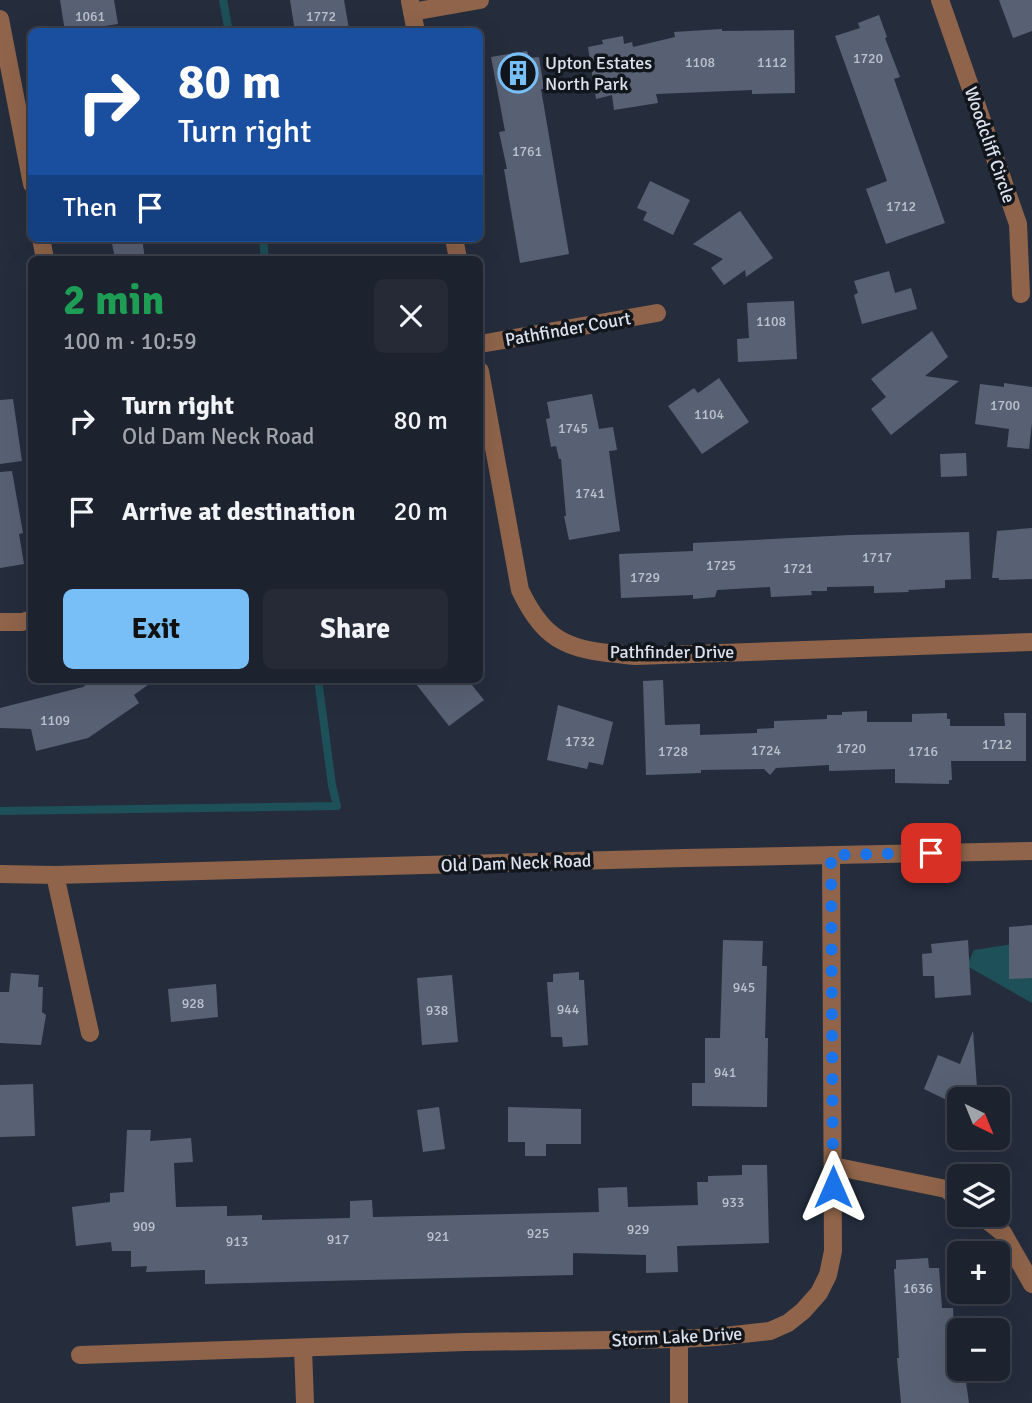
<!DOCTYPE html>
<meta charset="utf-8">
<style>
:root{--surface:#1c222e;--page:#252a36;--text:#f1f3f6;--muted:#a0a4aa;--line:#3a3f4a;--accent:#78bff7}
body{margin:0;font-family:Signika,sans-serif;background:var(--page);color:var(--text);height:100vh;display:flex;flex-direction:column;font-size:26px;white-space:nowrap}
*{box-sizing:border-box;margin:0}
p{font-size:23px;color:var(--muted)}
.icon{flex:none;width:38px;height:38px;fill:none;stroke:currentColor;stroke-width:2;stroke-linecap:round;stroke-linejoin:round}
.map{position:relative;flex:1;overflow:hidden}
.drawer{position:absolute;left:28px;top:256px;width:455px;height:427px;display:flex;flex-direction:column;background:var(--surface);border-radius:10px;box-shadow:0 7px 28px #0002,0 0 0 2px var(--line)}
.drawer>*{flex:none}
.banner{position:absolute;left:28px;top:28px;width:455px;height:214px;border-radius:10px;box-shadow:0 7px 28px #0002,0 0 0 2px var(--line);background:#1a4fa0;color:#fff;overflow:hidden}
.needle{width:46px;rotate:137deg}
.tools{position:absolute;left:947px;top:1087px;display:grid;gap:14px}
.tools a{display:grid;place-items:center;width:63px;height:63px;border-radius:10px;background:var(--surface);box-shadow:0 7px 28px #0002,0 0 0 2px var(--line);font-size:35px}
.pin{position:absolute;display:grid;place-items:center;width:60px;height:60px;color:#fff;margin:-30px;border-radius:14px;box-shadow:0 4px 10px #0006}
.me{position:absolute;width:77px;margin:-38px;rotate:0deg;stroke-linejoin:round;filter:drop-shadow(0 0 5px #0008)}
.turn{display:flex;align-items:center;gap:24px;height:147px;padding:0 35px;font-size:32px}
.turn .icon{width:91px;height:91px;stroke-width:2.5}
.turn b{display:block;font-size:49px;line-height:60px}
.then{display:flex;align-items:center;height:66px;padding:0 35px;background:#0003;gap:14px;font-size:26px}
.round{display:grid;place-items:center;flex:none;width:74px;height:74px;border-radius:10px;background:var(--page)}
.headline{display:flex;align-items:center;justify-content:space-between;height:119px;padding:0 35px}
h1{font-size:42px;font-weight:700;line-height:52px;color:#1e9e55}
.action{display:flex;gap:14px;margin-top:auto;padding:14px 35px}
.action a{flex:1;height:80px;border-radius:10px;background:var(--accent);color:#111;font-size:28px;font-weight:700;line-height:80px;text-align:center}
.action a+a{background:var(--page);color:var(--text)}
ul{padding:0;list-style:none}
li{display:flex;align-items:center;gap:21px;height:91px;padding:0 35px}
li div{flex:1}
li b{display:block;font-size:26px}
li em{font-style:normal}
.map>svg:first-child{display:block}
</style>
<div class="map">
<svg width="1032" height="1403" viewBox="0 0 1032 1403">
<rect width="100%" height="100%" fill="#252d3d"/>
<!-- water -->
<path fill="#1e5059" d="M 1032,941 L 1032,1003 L 967,966 L 974,950 Z"/>
<g fill="none" stroke-linecap="round" stroke-linejoin="round">
<!-- stream -->
<g stroke="#1e5059" stroke-width="8">
<path d="M 223,0 L 229,32"/>
<path d="M 263,238 L 265,259"/>
<path d="M 0,811 L 337,806 L 332,785 L 318,679"/>
</g>
</g>
<!-- building -->
<g fill="#586173">
<path d="M 60,0 L 114,0 L 118,24 L 65,32 Z"/>
<path d="M 290,0 L 344,0 L 349,29 L 336,32 L 295,32 Z"/>
<path d="M 999,0 L 1032,0 L 1032,31 L 1013,38 Z"/>
<path d="M 879,15 L 887,37 L 885,38 L 900,77 L 894,79 L 945,223 L 886,244 L 866,189 L 887,181 L 835,36 L 860,28 L 858,23 Z"/>
<path d="M 722,29 L 722,31 L 794,30 L 795,93 L 752,94 L 752,90 L 656,94 L 658,103 L 614,110 L 612,95 L 596,99 L 588,47 L 603,44 L 602,40 L 623,36 L 624,44 L 632,42 L 633,47 L 675,37 L 674,32 Z"/>
<path d="M 527,51 L 529,58 L 539,57 L 544,89 L 541,89 L 569,254 L 520,263 L 504,169 L 507,169 L 499,132 L 505,131 L 491,57 Z"/>
<path d="M 650,181 L 690,200 L 673,235 L 643,220 L 647,212 L 637,208 Z"/>
<path d="M 740,211 L 773,258 L 746,277 L 745,270 L 724,285 L 711,268 L 723,259 L 693,244 Z"/>
<path d="M 111,238 L 142,238 L 145,259 L 115,259 Z"/>
<path d="M 889,271 L 895,293 L 911,288 L 917,309 L 862,324 L 854,295 L 858,293 L 854,281 Z"/>
<path d="M 794,301 L 797,359 L 738,362 L 737,339 L 749,338 L 747,303 Z"/>
<path d="M 932,331 L 948,357 L 925,376 L 959,381 L 891,435 L 871,409 L 886,397 L 871,379 Z"/>
<path d="M 719,378 L 749,422 L 702,454 L 668,406 L 694,388 L 698,393 Z"/>
<path d="M 1004,383 L 1032,387 L 1032,423 L 1029,449 L 1007,447 L 1009,429 L 975,424 L 980,384 L 1004,387 Z"/>
<path d="M 592,394 L 599,429 L 613,427 L 617,450 L 609,451 L 620,531 L 569,540 L 564,516 L 566,516 L 561,459 L 559,459 L 556,446 L 551,447 L 546,419 L 550,418 L 547,402 Z"/>
<path d="M 13,399 L 22,461 L 0,464 L 0,400 Z"/>
<path d="M 966,453 L 967,476 L 941,477 L 940,454 Z"/>
<path d="M 12,471 L 23,533 L 19,534 L 24,564 L 0,568 L 0,472 Z"/>
<path d="M 1032,528 L 1032,579 L 999,580 L 999,578 L 992,578 L 997,531 Z"/>
<path d="M 969,532 L 971,579 L 945,580 L 945,588 L 908,590 L 909,592 L 874,593 L 874,586 L 827,587 L 827,591 L 811,591 L 812,595 L 771,597 L 770,587 L 717,590 L 715,597 L 693,599 L 693,595 L 621,598 L 619,554 L 693,551 L 693,543 L 850,535 Z"/>
<path d="M 94,679 L 156,679 L 134,695 L 139,703 L 88,738 L 36,751 L 31,729 L 0,728 L 0,708 L 83,687 Z"/>
<path d="M 412,679 L 467,679 L 484,700 L 449,726 Z"/>
<path d="M 663,680 L 665,725 L 700,724 L 700,735 L 757,733 L 757,729 L 774,728 L 774,721 L 827,719 L 827,715 L 842,715 L 842,712 L 867,711 L 867,722 L 912,722 L 912,714 L 947,713 L 947,719 L 950,719 L 950,726 L 1005,726 L 1004,713 L 1026,713 L 1026,761 L 951,761 L 952,780 L 949,780 L 949,784 L 895,783 L 895,769 L 829,771 L 829,765 L 776,768 L 770,775 L 764,769 L 701,770 L 701,773 L 646,775 L 643,681 Z"/>
<path d="M 558,705 L 613,722 L 603,765 L 589,762 L 587,769 L 547,760 Z"/>
<path d="M 1032,925 L 1032,978 L 1009,979 L 1009,927 Z"/>
<path d="M 723,940 L 763,941 L 762,966 L 767,966 L 765,1038 L 768,1038 L 767,1107 L 692,1106 L 692,1083 L 705,1083 L 705,1038 L 720,1038 Z"/>
<path d="M 968,940 L 971,995 L 935,998 L 934,976 L 923,976 L 922,954 L 932,953 L 931,944 Z"/>
<path d="M 579,972 L 579,980 L 584,980 L 588,1045 L 563,1047 L 562,1037 L 551,1037 L 547,982 L 553,982 L 553,974 Z"/>
<path d="M 11,973 L 39,975 L 38,987 L 43,987 L 42,1012 L 46,1015 L 41,1045 L 0,1043 L 0,992 L 9,992 Z"/>
<path d="M 452,975 L 458,1042 L 422,1045 L 417,978 Z"/>
<path d="M 216,984 L 218,1017 L 171,1022 L 168,989 Z"/>
<path d="M 973,1031 L 977,1088 L 1005,1087 L 998,1107 L 998,1099 L 959,1099 L 959,1106 L 924,1089 L 938,1055 L 960,1064 Z"/>
<path d="M 33,1084 L 35,1136 L 0,1137 L 0,1085 Z"/>
<path d="M 439,1107 L 445,1149 L 423,1152 L 417,1110 Z"/>
<path d="M 508,1107 L 581,1109 L 581,1144 L 546,1144 L 546,1156 L 525,1156 L 525,1142 L 508,1142 Z"/>
<path d="M 127,1130 L 151,1130 L 150,1141 L 191,1138 L 193,1162 L 174,1163 L 176,1207 L 227,1206 L 227,1216 L 262,1215 L 262,1220 L 350,1218 L 350,1201 L 372,1200 L 373,1217 L 599,1212 L 598,1188 L 627,1187 L 628,1207 L 698,1205 L 697,1182 L 708,1182 L 708,1176 L 742,1175 L 742,1165 L 767,1165 L 769,1243 L 677,1246 L 678,1272 L 646,1273 L 646,1255 L 573,1253 L 573,1275 L 205,1284 L 205,1270 L 146,1272 L 147,1266 L 131,1267 L 131,1251 L 112,1251 L 111,1242 L 76,1246 L 72,1207 L 110,1202 L 110,1193 L 124,1192 Z"/>
<path d="M 928,1258 L 929,1268 L 939,1268 L 942,1308 L 953,1308 L 955,1355 L 959,1355 L 959,1368 L 964,1368 L 969,1403 L 901,1403 L 897,1358 L 899,1358 L 894,1269 L 896,1269 L 896,1260 Z"/>
</g>
<g fill="none" stroke-linecap="round" stroke-linejoin="round">
<!-- minor -->
<g stroke="#8f644a" stroke-width="18">
<path d="M 940,0 L 1018,224 L 1021,294"/>
<path d="M 410,1 L 416,32"/>
<path d="M 412,12 L 480,0"/>
<path d="M 0,19 L 32,184"/>
<path d="M 41,238 L 45,259"/>
<path d="M 454,238 L 458,259"/>
<path d="M 480,344 L 657,313"/>
<path d="M 480,371 L 520,590 C 548,649 576,650 635,656 L 1032,642"/>
<path d="M 0,622 L 22,622 L 32,619"/>
<path d="M 0,874 L 55,875 L 684,858 L 1032,851"/>
<path d="M 55,875 L 90,1033"/>
<path d="M 833,1166 L 946,1189 L 959,1199"/>
<path d="M 979,1214 L 1003,1233 L 1032,1284"/>
<path d="M 679,1339 L 679,1403"/>
<path d="M 303,1348 L 305,1403"/>
<path d="M 80,1355 L 465,1342 L 679,1339 L 716,1337 L 770,1331 L 788,1323 L 803,1311 L 819,1293 L 828,1275 L 833,1251 L 831,855"/>
</g>
</g>
<g fill="none" stroke-linecap="round" stroke-linejoin="round">
<!-- route -->
<path stroke="#1a73e8" stroke-width="12" stroke-dasharray="0 21.6" d="M 833,1187 L 831,855 L 931,853"/>
</g>
<!-- icons -->
<defs>
<g id="building-ring" transform="scale(2.0125)"><circle r="9.5" fill="#11151c" stroke="#78bff7" stroke-width="1.5"/><path d="M-4-6H4V6H1V3H-1V6H-4ZM-2.5-4.3h1.7v1.8h-1.7ZM.8-4.3h1.7v1.8H.8ZM-2.5-1h1.7V.8h-1.7ZM.8-1h1.7V.8H.8Z" fill="#78bff7"/></g>
</defs>
<g fill-rule="evenodd">
<use href="#building-ring" x="518" y="73"/>
</g>
<g text-anchor="middle" stroke-width="7" stroke-linejoin="round" paint-order="stroke">
<!-- number labels -->
<g font-size="14" fill="#bbc2ce">
<text x="90" y="21">1061</text>
<text x="321" y="21">1772</text>
<text x="868" y="63">1720</text>
<text x="700" y="67">1108</text>
<text x="772" y="67">1112</text>
<text x="527" y="156">1761</text>
<text x="901" y="211">1712</text>
<text x="771" y="326">1108</text>
<text x="1005" y="410">1700</text>
<text x="709" y="419">1104</text>
<text x="573" y="433">1745</text>
<text x="590" y="498">1741</text>
<text x="877" y="562">1717</text>
<text x="721" y="570">1725</text>
<text x="798" y="573">1721</text>
<text x="645" y="582">1729</text>
<text x="55" y="725">1109</text>
<text x="580" y="746">1732</text>
<text x="997" y="749">1712</text>
<text x="851" y="753">1720</text>
<text x="766" y="755">1724</text>
<text x="673" y="756">1728</text>
<text x="923" y="756">1716</text>
<text x="744" y="992">945</text>
<text x="193" y="1008">928</text>
<text x="568" y="1014">944</text>
<text x="437" y="1015">938</text>
<text x="725" y="1077">941</text>
<text x="733" y="1207">933</text>
<text x="144" y="1231">909</text>
<text x="638" y="1234">929</text>
<text x="538" y="1238">925</text>
<text x="438" y="1241">921</text>
<text x="338" y="1244">917</text>
<text x="237" y="1246">913</text>
<text x="918" y="1293">1636</text>
</g>
<!-- poi labels -->
<g font-size="18" fill="#dce2ed" stroke="#11151c" text-anchor="start">
<text x="545" y="69">Upton Estates<tspan x="545" dy="21">North Park</tspan></text>
</g>
<!-- street labels -->
<g font-size="18" fill="#dce2ed" stroke="#11151c">
<text transform="translate(990 145) rotate(71)" y="6">Woodcliff Circle</text>
<text transform="translate(568 329) rotate(-10)" y="6">Pathfinder Court</text>
<text x="672" y="658">Pathfinder Drive</text>
<text transform="translate(516 863) rotate(-2)" y="6">Old Dam Neck Road</text>
<text transform="translate(677 1337) rotate(-3)" y="6">Storm Lake Drive</text>
</g>
</g>
</svg>
<div class="tools">
<a><svg class="needle" viewBox="-14 -14 28 28"><path d="M0-13l5 13h-10z" fill="#e53935"/><path d="M0 13l5-13h-10z" fill="#a0a4aa"/></svg></a>
<a><svg class="icon" aria-label="layers" viewBox="0 0 24 24"><path d="M12 4l9 5-9 5-9-5zM3 14l9 5 9-5"/></svg></a>
<a>+</a>
<a>−</a>
</div>
<div class="pin" style="left:931px;top:853px;background:#d93025"><svg class="icon" aria-label="arrive" viewBox="0 0 24 24"><path d="M6 21V4h12l-3 4 3 4H6"/></svg></div>
<svg class="me" style="left:833px;top:1187px" viewBox="-20 -20 40 40"><path d="M0-17L14 15 0 8-14 15z" fill="#1a73e8" stroke="#fff" stroke-width="4"/></svg>
<div class="banner">
<div class="turn"><svg class="icon" aria-label="right" viewBox="0 0 24 24"><path d="M7 20v-9h11M14 6l5 5-5 5"/></svg><div><b>80 m</b>Turn right</div></div>
<div class="then">Then<svg class="icon" aria-label="arrive" viewBox="0 0 24 24"><path d="M6 21V4h12l-3 4 3 4H6"/></svg></div>
</div>
<section class="drawer">
<div class="headline"><div><h1>2 min</h1><p>100 m · 10:59</p></div><a class="round"><svg class="icon" aria-label="close" viewBox="0 0 24 24"><path d="M6 6l12 12M18 6L6 18"/></svg></a></div>
<ul>
<li><svg class="icon" aria-label="right" viewBox="0 0 24 24"><path d="M7 20v-9h11M14 6l5 5-5 5"/></svg><div><b>Turn right</b><p>Old Dam Neck Road</p></div><em>80 m</em></li>
<li><svg class="icon" aria-label="arrive" viewBox="0 0 24 24"><path d="M6 21V4h12l-3 4 3 4H6"/></svg><div><b>Arrive at destination</b></div><em>20 m</em></li>
</ul>
<div class="action"><a>Exit</a><a>Share</a></div>
</section>
</div>
